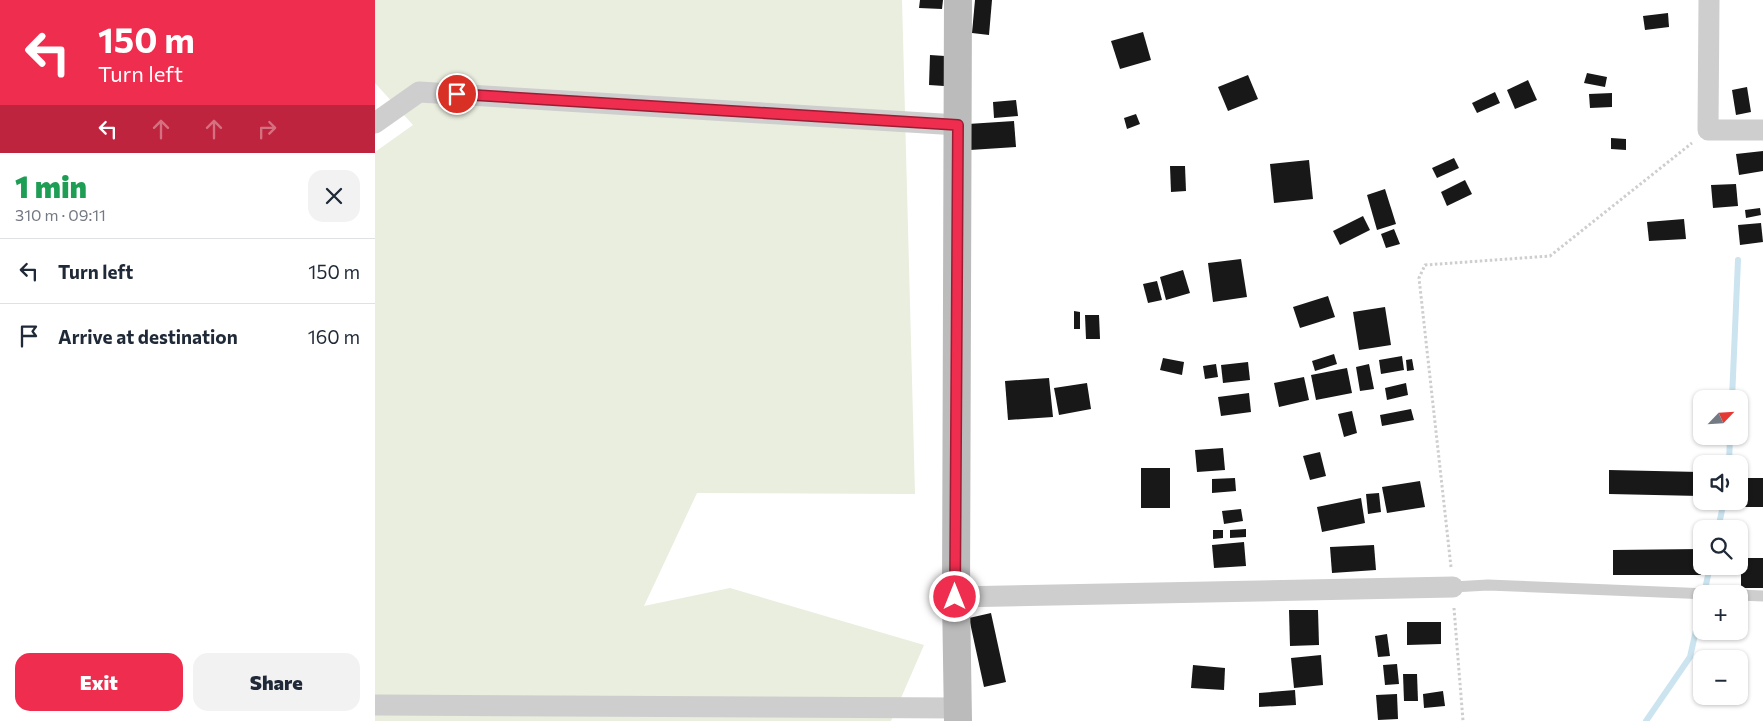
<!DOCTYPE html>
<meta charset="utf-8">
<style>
:root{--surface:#fff;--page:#f2f2f3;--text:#1f2937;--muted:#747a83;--line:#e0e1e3;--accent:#ef2d4e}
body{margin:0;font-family:Commissioner,sans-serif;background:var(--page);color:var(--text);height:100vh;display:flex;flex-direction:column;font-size:19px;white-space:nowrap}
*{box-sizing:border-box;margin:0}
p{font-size:16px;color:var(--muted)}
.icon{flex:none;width:28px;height:28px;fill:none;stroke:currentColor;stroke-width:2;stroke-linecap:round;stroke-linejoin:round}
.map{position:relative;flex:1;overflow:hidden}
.side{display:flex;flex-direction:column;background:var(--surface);width:375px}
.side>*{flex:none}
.banner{background:#ef2d4e;color:#fff;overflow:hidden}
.needle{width:32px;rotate:65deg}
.controls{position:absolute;left:1318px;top:390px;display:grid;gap:10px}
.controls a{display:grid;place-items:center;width:55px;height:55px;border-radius:10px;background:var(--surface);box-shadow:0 1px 4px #0004;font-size:25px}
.pin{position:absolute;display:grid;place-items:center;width:42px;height:42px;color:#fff;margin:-21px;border:2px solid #fff;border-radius:50%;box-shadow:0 1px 5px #0007}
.me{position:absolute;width:55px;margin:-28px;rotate:0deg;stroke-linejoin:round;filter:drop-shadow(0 0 4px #0008)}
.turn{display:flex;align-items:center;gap:18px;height:105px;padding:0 15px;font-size:22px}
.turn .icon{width:65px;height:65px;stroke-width:2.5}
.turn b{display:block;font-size:35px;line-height:42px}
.lanes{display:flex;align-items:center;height:48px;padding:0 15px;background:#0003;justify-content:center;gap:25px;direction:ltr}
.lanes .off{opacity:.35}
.round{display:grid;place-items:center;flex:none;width:52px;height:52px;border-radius:15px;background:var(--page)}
.head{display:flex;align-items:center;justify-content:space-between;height:85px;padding:0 15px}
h1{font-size:30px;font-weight:800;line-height:38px;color:#1e9e55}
.primary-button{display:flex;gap:10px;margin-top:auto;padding:10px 15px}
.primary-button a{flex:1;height:58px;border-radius:15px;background:var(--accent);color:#fff;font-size:20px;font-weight:800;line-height:58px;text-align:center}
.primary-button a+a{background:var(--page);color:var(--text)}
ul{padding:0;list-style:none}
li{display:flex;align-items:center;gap:15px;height:65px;padding:0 15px;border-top:1px solid var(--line)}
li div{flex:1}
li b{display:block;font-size:19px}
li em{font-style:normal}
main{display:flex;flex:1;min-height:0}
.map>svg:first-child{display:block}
</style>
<main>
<section class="side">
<div class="banner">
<div class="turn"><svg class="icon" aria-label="left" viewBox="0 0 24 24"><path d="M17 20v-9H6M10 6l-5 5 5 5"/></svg><div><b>150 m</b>Turn left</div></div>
<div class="lanes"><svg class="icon" aria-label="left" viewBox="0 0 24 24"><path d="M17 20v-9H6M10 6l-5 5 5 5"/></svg><svg class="icon off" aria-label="ahead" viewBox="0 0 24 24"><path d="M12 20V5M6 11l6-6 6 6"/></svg><svg class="icon off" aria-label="ahead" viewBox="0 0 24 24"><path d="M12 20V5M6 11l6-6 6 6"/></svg><svg class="icon off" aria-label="right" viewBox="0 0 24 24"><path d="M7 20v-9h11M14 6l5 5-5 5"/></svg></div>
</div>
<div class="head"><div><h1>1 min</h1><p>310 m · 09:11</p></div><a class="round"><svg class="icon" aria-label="close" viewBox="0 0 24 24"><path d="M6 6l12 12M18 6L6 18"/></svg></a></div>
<ul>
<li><svg class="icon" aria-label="left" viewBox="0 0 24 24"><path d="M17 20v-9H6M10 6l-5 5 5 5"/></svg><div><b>Turn left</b></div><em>150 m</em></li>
<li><svg class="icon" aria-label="arrive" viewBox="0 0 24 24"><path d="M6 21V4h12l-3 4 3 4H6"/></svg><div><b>Arrive at destination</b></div><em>160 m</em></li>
</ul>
<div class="primary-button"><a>Exit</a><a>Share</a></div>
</section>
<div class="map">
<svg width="1388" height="721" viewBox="0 0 1388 721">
<rect width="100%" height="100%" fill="#fff"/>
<!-- green -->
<path fill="#e9eedf" d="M 0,0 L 527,0 L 540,494 L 322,493 L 269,606 L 355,588 L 549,645 L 516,721 L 0,721 L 0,152 L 38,125 L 0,83 Z"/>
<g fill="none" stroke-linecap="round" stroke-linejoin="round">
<!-- stream -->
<g stroke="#cbe4ef" stroke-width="6">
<path d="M 1357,399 L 1363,260"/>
<path d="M 1354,464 L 1355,436"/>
<path d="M 1343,529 L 1349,501"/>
<path d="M 1329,594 L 1335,566"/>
<path d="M 1271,721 L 1315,657 L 1326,608"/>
</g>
</g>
<!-- building -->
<g fill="#181818">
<path d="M 545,0 L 568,0 L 567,9 L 544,8 Z"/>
<path d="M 600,0 L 617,0 L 614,35 L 597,33 Z"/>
<path d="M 1293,13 L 1294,27 L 1270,30 L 1268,16 Z"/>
<path d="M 768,32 L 776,60 L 745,69 L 736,41 Z"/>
<path d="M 555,55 L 570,56 L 569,86 L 554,85 Z"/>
<path d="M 1212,73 L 1232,77 L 1230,87 L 1209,83 Z"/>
<path d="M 873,75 L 883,99 L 853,111 L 843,87 Z"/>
<path d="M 1153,80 L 1162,100 L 1140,109 L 1132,90 Z"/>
<path d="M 1372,87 L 1376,112 L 1361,115 L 1357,90 Z"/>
<path d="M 1120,92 L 1125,103 L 1102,113 L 1097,103 Z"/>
<path d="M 1237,93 L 1237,107 L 1215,108 L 1214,94 Z"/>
<path d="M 641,100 L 643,116 L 619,118 L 618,102 Z"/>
<path d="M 761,114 L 765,124 L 752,129 L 749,118 Z"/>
<path d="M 639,121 L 641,147 L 595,150 L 593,124 Z"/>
<path d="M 1236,138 L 1251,139 L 1251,150 L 1236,149 Z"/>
<path d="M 1388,151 L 1388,171 L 1364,175 L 1361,154 Z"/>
<path d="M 1079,158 L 1084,168 L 1062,178 L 1057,168 Z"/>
<path d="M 934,160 L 938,199 L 899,203 L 895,164 Z"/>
<path d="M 795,166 L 810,166 L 811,191 L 796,192 Z"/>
<path d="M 1090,180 L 1097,194 L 1072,206 L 1066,192 Z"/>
<path d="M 1361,184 L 1363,206 L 1338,208 L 1336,185 Z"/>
<path d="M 1010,189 L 1021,224 L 1002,230 L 992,195 Z"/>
<path d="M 1385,208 L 1386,215 L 1371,218 L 1370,210 Z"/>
<path d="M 988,216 L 995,230 L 965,245 L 958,231 Z"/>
<path d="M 1309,219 L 1311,239 L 1274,241 L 1272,222 Z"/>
<path d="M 1386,223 L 1388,242 L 1365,245 L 1363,225 Z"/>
<path d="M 1019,229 L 1025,244 L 1011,248 L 1006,234 Z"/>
<path d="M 866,259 L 872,297 L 838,302 L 833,263 Z"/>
<path d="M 808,270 L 815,293 L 791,300 L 785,277 Z"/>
<path d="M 782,281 L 787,300 L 773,303 L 768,284 Z"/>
<path d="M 953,296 L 960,317 L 925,328 L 918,307 Z"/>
<path d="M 1010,307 L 1016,345 L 984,350 L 978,312 Z"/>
<path d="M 699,311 L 705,312 L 705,329 L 699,329 Z"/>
<path d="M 710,315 L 724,315 L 725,339 L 711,339 Z"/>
<path d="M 959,354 L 962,364 L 940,371 L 937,361 Z"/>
<path d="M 1027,356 L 1029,370 L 1006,374 L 1004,360 Z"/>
<path d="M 788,358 L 809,362 L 807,375 L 785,370 Z"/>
<path d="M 1037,359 L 1039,370 L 1032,371 L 1031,360 Z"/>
<path d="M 873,362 L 875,380 L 848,383 L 846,365 Z"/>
<path d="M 841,364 L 843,377 L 830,379 L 828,366 Z"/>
<path d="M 994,364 L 999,389 L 985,391 L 981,367 Z"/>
<path d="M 972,368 L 977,393 L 941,400 L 936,375 Z"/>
<path d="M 929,377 L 934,400 L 904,407 L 899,383 Z"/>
<path d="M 674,378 L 678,417 L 633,420 L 630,381 Z"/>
<path d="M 712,383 L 716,409 L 684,415 L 679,388 Z"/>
<path d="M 1031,383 L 1033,395 L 1012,400 L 1010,388 Z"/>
<path d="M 874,393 L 876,412 L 846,416 L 843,397 Z"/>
<path d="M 1036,409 L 1039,420 L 1007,426 L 1005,415 Z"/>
<path d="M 977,411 L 982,433 L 969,437 L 963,414 Z"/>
<path d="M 848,448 L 850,470 L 822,472 L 820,450 Z"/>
<path d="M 945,452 L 951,476 L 935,480 L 928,456 Z"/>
<rect x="766" y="468" width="29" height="40"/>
<path d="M 1234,470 L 1325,472 L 1325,496 L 1234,494 Z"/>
<path d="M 860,478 L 861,491 L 837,493 L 837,479 Z"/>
<rect x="1365" y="478" width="23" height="29"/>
<path d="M 1045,481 L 1050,507 L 1012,513 L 1007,487 Z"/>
<path d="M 1004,493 L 1006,512 L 993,514 L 991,494 Z"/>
<path d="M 986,498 L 990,523 L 947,532 L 942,507 Z"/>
<path d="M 866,509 L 868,521 L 849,524 L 847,511 Z"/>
<path d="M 871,529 L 871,537 L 855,538 L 855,530 Z"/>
<path d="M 838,530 L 848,530 L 848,538 L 838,539 Z"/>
<path d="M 869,542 L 871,566 L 839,568 L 837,545 Z"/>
<path d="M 999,545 L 1001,570 L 957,573 L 955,547 Z"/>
<path d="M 1326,549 L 1326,575 L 1238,575 L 1238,550 Z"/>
<rect x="1366" y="558" width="22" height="30"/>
<path d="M 914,610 L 943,610 L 944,645 L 915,646 Z"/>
<path d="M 616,613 L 631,682 L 609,687 L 594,618 Z"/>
<path d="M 1032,622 L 1066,622 L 1066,644 L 1032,645 Z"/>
<path d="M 1012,634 L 1015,656 L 1003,657 L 1000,636 Z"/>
<path d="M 946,655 L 948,685 L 919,688 L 916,658 Z"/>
<path d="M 1022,664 L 1024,684 L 1010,685 L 1008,665 Z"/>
<path d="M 818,665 L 850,668 L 849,690 L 816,688 Z"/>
<path d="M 1028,674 L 1042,674 L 1043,701 L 1029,701 Z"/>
<path d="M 920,690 L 921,705 L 884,707 L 884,693 Z"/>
<path d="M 1068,691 L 1070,706 L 1049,708 L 1048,694 Z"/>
<path d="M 1022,694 L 1023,719 L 1003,720 L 1001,695 Z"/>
</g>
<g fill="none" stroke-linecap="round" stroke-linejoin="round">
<!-- path -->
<g stroke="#cecece" stroke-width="3" stroke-dasharray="2.5 2.5" stroke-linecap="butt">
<path d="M 1076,567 L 1044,278 L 1050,265 L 1175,256 L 1317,143"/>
<path d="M 1079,608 L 1088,721"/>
</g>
<!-- service -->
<g stroke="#cecece" stroke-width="11">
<path d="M 1078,587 L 1113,585 L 1334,594"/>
<path d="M 1364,595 L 1388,596"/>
</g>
<!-- minor -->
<g stroke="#cecece" stroke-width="21">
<path d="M 1334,0 L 1333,130 L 1388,130"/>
<path d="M 0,123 L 44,92 L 583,125"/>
<path d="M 581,597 L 1078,587"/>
<path d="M 0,705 L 583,708"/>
</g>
<!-- secondary -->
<path stroke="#bbb" stroke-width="28" d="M 583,0 L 581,597 L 583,721"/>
</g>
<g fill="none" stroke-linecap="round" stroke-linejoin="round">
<!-- route casing -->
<g stroke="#9b1d33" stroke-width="12">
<path id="route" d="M 82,94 L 583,125 L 580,597"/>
</g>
<!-- route -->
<use href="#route" stroke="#ef2d4e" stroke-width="9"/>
</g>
</svg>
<div class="controls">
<a><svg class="needle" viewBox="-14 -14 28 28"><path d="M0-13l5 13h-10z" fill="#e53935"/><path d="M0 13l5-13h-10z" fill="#747a83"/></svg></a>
<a><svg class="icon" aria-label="sound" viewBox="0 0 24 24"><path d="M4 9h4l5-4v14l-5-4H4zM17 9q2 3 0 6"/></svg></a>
<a><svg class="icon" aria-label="search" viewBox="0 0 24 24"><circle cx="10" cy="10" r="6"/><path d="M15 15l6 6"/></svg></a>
<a>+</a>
<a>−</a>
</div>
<div class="pin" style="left:82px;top:94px;background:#d93025"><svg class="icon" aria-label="arrive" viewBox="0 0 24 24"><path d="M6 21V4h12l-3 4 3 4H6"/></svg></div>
<svg class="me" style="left:580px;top:597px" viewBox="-20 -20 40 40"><circle r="17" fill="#ef2d4e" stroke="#fff" stroke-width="3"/><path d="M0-11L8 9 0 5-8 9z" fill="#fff"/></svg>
</div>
</main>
